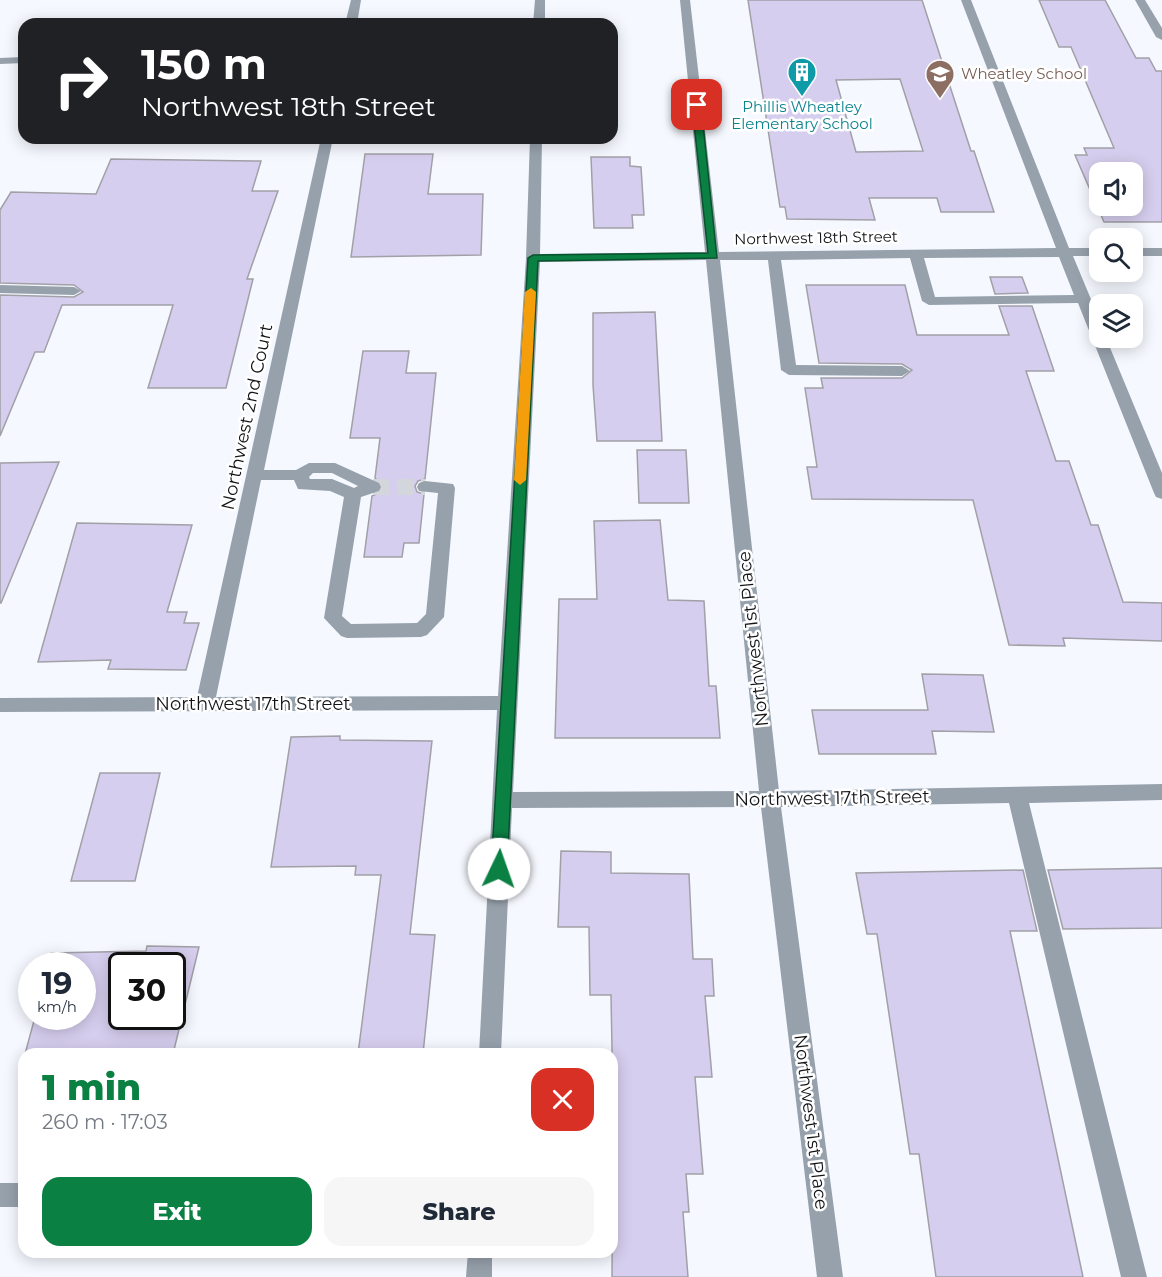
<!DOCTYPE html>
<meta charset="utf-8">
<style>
:root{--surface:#fff;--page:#f6f6f7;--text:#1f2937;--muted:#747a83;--accent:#0b8043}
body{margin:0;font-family:Montserrat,sans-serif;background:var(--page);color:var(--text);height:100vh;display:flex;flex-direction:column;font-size:22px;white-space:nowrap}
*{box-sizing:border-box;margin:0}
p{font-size:20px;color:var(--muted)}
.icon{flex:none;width:33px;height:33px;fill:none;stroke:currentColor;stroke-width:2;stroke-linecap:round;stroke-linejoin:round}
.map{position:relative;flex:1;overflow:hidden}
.details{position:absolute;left:18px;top:1048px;width:600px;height:210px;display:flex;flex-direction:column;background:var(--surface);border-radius:18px;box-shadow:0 3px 15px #0003}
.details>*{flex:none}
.top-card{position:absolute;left:18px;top:18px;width:600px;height:126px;border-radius:18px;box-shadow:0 3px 15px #0003;background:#202124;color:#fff;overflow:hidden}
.controls{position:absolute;left:1089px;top:162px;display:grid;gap:12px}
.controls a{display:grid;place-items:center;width:54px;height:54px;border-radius:12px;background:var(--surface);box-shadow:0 3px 15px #0003;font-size:30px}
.speed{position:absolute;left:18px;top:952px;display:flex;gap:12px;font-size:30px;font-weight:700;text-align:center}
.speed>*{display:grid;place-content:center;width:78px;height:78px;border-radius:50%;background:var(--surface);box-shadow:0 3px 15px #0003;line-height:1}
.speed small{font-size:15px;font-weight:400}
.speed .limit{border:3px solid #111;border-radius:9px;background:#fff;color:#111}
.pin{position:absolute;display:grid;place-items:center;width:51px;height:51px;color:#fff;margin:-26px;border-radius:12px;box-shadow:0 3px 9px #0006}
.me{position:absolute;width:66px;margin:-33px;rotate:3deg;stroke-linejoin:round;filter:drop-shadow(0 0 4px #0008)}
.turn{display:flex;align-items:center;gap:21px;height:126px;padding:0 24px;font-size:27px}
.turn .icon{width:78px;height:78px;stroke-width:2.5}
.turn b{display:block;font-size:42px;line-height:51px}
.round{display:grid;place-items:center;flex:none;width:63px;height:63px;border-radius:18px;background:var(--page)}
.overview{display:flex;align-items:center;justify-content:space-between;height:102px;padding:0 24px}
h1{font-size:36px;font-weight:800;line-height:45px;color:var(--accent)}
.primary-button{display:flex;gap:12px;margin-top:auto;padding:12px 24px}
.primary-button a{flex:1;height:69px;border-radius:18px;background:var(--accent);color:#fff;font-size:24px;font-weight:800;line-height:69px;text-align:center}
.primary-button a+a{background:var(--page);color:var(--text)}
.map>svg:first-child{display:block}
</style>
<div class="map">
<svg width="1162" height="1277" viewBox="0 0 1162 1277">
<rect width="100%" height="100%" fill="#f5f8fe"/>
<!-- building -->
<g fill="#d6ceee" stroke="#a1a0a7" stroke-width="1.5" fill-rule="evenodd">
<path d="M 748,0 L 922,0 L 971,151 L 974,151 L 994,212 L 941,212 L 937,198 L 869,198 L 875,220 L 787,219 L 785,207 L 780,207 ZM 900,79 L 923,151 L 856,152 L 836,80 Z"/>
<path d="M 1039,0 L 1105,0 L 1136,58 L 1149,58 L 1156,71 L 1162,71 L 1162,222 L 1104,222 L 1075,155 L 1087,155 L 1084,148 L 1114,148 L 1071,47 L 1059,47 ZM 1100,172 L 1132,172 L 1132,206 L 1100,206 Z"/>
<path d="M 365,154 L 433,154 L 428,194 L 483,194 L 481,255 L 351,257 Z"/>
<path d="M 591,157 L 630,157 L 630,166 L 641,167 L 644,215 L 632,215 L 633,228 L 594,228 Z"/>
<path d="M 111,159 L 261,161 L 252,191 L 278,191 L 247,279 L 253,279 L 226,388 L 148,388 L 173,305 L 62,305 L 44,352 L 35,352 L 0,436 L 0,295 L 74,297 L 83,292 L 74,285 L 0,283 L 0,210 L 11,192 L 96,194 Z"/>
<path d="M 990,277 L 1022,277 L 1028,293 L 995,294 Z"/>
<path d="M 806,285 L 905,285 L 917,335 L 1009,335 L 999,306 L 1032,306 L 1054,371 L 1026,371 L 1056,461 L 1069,461 L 1091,525 L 1098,525 L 1123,602 L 1162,603 L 1162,641 L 1063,638 L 1065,646 L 1009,645 L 973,500 L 812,499 L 807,467 L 817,467 L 805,388 L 823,388 L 821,378 L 902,378 L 912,370 L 902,364 L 819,363 Z"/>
<path d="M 655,312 L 662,441 L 597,441 L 593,385 L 593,313 Z"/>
<path d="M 363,351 L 409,351 L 406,373 L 436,373 L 425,479 L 418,481 L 415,486 L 417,492 L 424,494 L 419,543 L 404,543 L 402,557 L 364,557 L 372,496 L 381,492 L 383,486 L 375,478 L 380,438 L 350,438 Z"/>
<path d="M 637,450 L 686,450 L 689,503 L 639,503 Z"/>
<path d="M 59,462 L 1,603 L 0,603 L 0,463 Z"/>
<path d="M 660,520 L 668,600 L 704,601 L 709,686 L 716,686 L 720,738 L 555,738 L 559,599 L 597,599 L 594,521 Z"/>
<path d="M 77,523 L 192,525 L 167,612 L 187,612 L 184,623 L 199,623 L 186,670 L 108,669 L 111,660 L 38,662 Z"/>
<path d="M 922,674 L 983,675 L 994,732 L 932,731 L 936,754 L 819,754 L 812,710 L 928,710 Z"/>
<path d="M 340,736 L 340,740 L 432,741 L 410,934 L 435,935 L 423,1054 L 358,1054 L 381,875 L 355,875 L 356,866 L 271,867 L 291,737 Z"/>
<path d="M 100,773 L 160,773 L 135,881 L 71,881 Z"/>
<path d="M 561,851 L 611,852 L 611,873 L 689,874 L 693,959 L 712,959 L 714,996 L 705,996 L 712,1077 L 695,1077 L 703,1174 L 686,1174 L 689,1212 L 683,1212 L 688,1277 L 612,1277 L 613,1102 L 611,995 L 590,995 L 589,927 L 558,927 Z"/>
<path d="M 1162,868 L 1162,928 L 1063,929 L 1048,870 Z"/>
<path d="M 1023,870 L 1037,931 L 1010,931 L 1083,1277 L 936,1277 L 919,1154 L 910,1154 L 877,934 L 867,934 L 856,873 Z"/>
<path d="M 147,946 L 199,947 L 173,1054 L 25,1054 L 35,1017 L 82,1017 L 82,966 L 47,966 L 51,953 L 146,951 ZM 122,966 L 172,966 L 172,1017 L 122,1017 Z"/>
</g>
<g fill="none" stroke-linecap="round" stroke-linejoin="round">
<!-- minor-tunnel -->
<path stroke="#d3d6db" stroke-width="16" stroke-dasharray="16 8" stroke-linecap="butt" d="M 373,487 L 425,487"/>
<!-- minor -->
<g fill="#97a1ac" fill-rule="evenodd">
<path d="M 351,0 L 361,0 L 357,24 L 345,24 Z"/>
<path d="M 535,0 L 545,0 L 545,24 L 533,24 Z"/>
<path d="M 680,0 L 690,0 L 719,252 L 1056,248 L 961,0 L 971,0 L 1069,248 L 1100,248 L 1100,256 L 1073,256 L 1100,321 L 1100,338 L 1106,338 L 1162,473 L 1162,499 L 1156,497 L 1154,493 L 1078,303 L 929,305 L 922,301 L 910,258 L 781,260 L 796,365 L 902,366 L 910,371 L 902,376 L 789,375 L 781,370 L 768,260 L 720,260 L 779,791 L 1162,784 L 1162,800 L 1029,803 L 1147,1277 L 1121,1277 L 1009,803 L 781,807 L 843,1277 L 817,1277 L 761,807 L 512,808 L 501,1054 L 479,1054 L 497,710 L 0,712 L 0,698 L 197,697 L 321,138 L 333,138 L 264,470 L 296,470 L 309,463 L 335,463 L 379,483 L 381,487 L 379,491 L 361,497 L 342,616 L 351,624 L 417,623 L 426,614 L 438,493 L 419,491 L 417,487 L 419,483 L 425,481 L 453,484 L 455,488 L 444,617 L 427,635 L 421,637 L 347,638 L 341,636 L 324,618 L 344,497 L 330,491 L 298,489 L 294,480 L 261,480 L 216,697 L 498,696 L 526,258 L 530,138 L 542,138 L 540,254 L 705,252 ZM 1059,257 L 1074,295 L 935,297 L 924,258 ZM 706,260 L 759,791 L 513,792 L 540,262 ZM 313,473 L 332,473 L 358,486 L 354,488 L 332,479 L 310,479 L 309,477 Z"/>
<path d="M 1135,0 L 1145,0 L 1162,28 L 1162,40 L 1156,37 Z"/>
<path d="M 24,57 L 24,63 L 0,64 L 0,58 Z"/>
<rect x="1132" y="248" width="30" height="8"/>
<path d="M 0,285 L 74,287 L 81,291 L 74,295 L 0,293 Z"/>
<rect x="0" y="1183" width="24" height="24"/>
<path d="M 468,1252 L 492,1252 L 492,1277 L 466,1277 Z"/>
</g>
</g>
<!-- route -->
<path fill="#0b8043" stroke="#07532c" stroke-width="1.5" d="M 697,102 L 701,105 L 717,258 L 538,261 L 507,869 L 505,874 L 499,876 L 494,874 L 491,869 L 528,258 L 533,255 L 708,253 L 692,105 Z"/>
<!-- slow -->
<path fill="#f59e0b" d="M 531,288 L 536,292 L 526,480 L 520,485 L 514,480 L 525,292 Z"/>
<!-- icons -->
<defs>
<g id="building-pin" transform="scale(1.5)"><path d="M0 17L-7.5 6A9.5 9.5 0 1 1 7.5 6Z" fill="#0f9aa8" stroke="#fff"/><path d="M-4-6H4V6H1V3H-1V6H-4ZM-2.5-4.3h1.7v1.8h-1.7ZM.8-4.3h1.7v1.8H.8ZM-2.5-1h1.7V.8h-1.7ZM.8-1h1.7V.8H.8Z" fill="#fff"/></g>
<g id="school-pin" transform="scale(1.5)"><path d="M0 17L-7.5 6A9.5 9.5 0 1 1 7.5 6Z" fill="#8d6e63" stroke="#fff"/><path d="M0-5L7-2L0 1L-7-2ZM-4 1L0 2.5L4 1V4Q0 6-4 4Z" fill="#fff"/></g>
</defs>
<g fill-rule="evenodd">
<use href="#building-pin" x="802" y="72"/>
<use href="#school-pin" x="940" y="74"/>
</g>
<g text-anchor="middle" stroke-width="5" stroke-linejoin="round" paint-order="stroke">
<!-- far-education labels -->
<g font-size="15" fill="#785e54" stroke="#fff" text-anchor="start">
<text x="961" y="79">Wheatley School</text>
</g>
<!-- far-culture labels -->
<g font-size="15" fill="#0d838f" stroke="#fff">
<text x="802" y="112">Phillis Wheatley<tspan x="802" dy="17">Elementary School</tspan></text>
</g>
<!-- far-street labels -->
<g font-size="15" fill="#121316" stroke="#fff">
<text transform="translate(816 238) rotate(-1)" y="5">Northwest 18th Street</text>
</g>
<!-- street labels -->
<g font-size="18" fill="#121316" stroke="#fff">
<text transform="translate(247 417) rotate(-78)" y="6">Northwest 2nd Court</text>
<text transform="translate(753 639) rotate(-96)" y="6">Northwest 1st Place</text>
<text x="253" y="710">Northwest 17th Street</text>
<text transform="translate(832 798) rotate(-1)" y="6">Northwest 17th Street</text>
<text transform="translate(811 1122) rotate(83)" y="6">Northwest 1st Place</text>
</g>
</g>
</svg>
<div class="controls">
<a><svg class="icon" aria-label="sound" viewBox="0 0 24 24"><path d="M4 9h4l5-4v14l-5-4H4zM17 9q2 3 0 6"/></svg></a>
<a><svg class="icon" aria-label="search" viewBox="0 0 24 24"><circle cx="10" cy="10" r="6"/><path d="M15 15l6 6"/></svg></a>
<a><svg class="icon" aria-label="layers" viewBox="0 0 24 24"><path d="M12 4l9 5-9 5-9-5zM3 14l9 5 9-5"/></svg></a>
</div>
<div class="speed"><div>19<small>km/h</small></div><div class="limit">30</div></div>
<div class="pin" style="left:697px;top:105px;background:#d93025"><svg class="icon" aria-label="arrive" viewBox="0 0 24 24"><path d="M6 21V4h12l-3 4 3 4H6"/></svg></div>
<svg class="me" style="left:499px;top:869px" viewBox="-20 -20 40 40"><circle r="19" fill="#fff"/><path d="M0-13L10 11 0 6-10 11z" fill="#0b8043"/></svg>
<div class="top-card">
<div class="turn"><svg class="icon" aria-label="right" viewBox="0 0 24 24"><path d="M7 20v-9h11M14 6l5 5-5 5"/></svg><div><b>150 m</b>Northwest 18th Street</div></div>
</div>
<section class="details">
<div class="overview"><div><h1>1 min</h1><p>260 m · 17:03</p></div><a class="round" style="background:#d93025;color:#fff"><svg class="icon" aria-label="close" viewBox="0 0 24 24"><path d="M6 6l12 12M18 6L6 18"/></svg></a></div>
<div class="primary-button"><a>Exit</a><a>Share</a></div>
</section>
</div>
